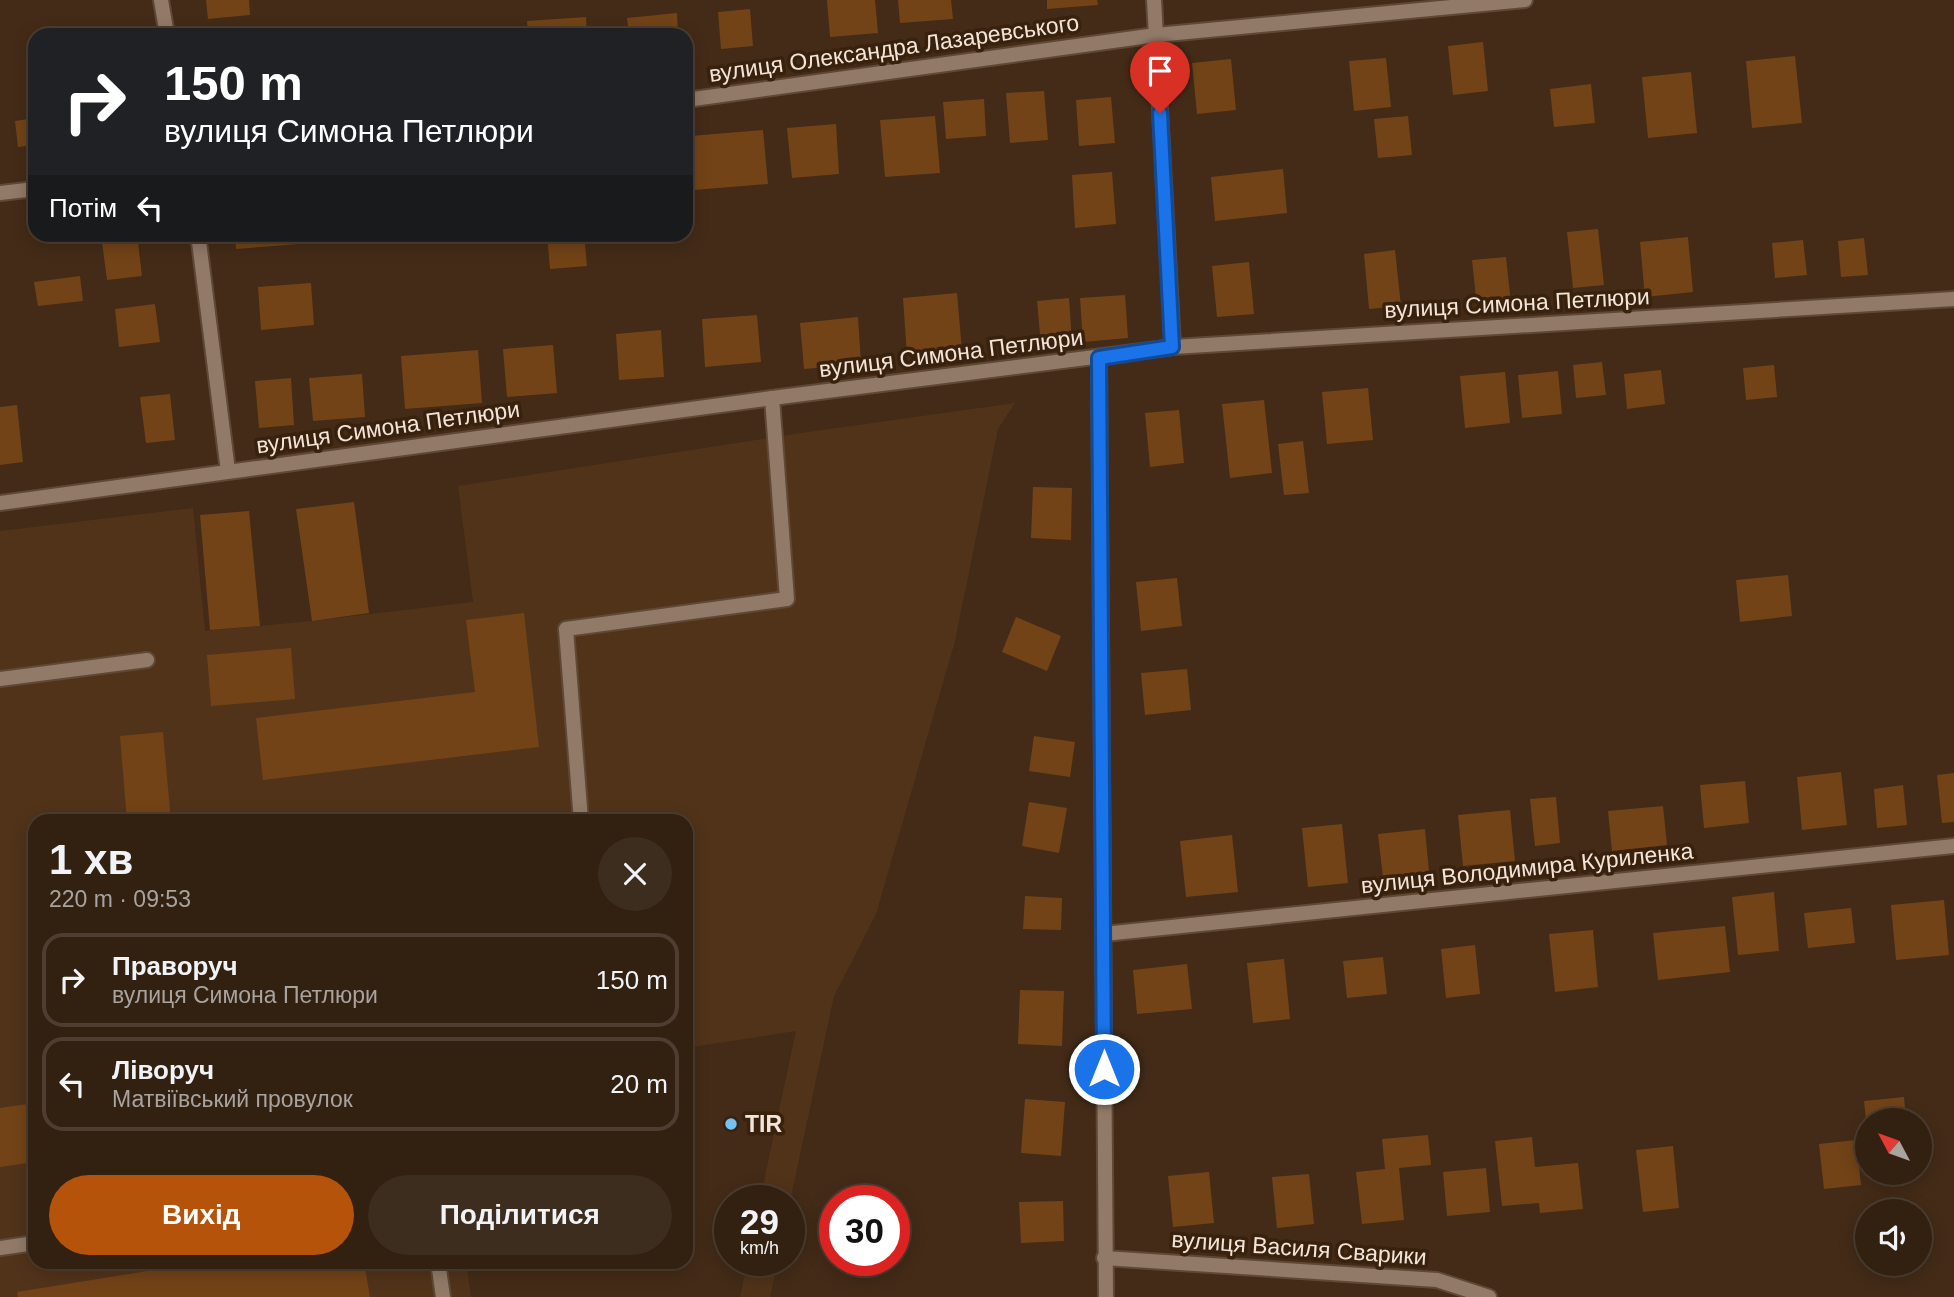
<!DOCTYPE html>
<html lang="uk">
<meta charset="utf-8">
<style>
:root{--surface:#322011;--page:#3d2d1f;--text:#f1f3f6;--muted:#a8a39f;--line:#4d3e31;--accent:#b45309}
body{margin:0;font-family:Arial,sans-serif;background:var(--page);color:var(--text);height:100vh;display:flex;flex-direction:column;font-size:26px;white-space:nowrap}
*{box-sizing:border-box;margin:0}
p{font-size:23px;color:var(--muted)}
.icon{flex:none;width:38px;height:38px;fill:none;stroke:currentColor;stroke-width:2;stroke-linecap:round;stroke-linejoin:round}
.map{position:relative;flex:1;overflow:hidden}
.sheet{position:absolute;left:28px;top:814px;width:665px;height:455px;display:flex;flex-direction:column;background:var(--surface);border-radius:21px;box-shadow:0 4px 18px #0003,0 0 0 2px var(--line)}
.sheet>*{flex:none}
.guide{position:absolute;left:28px;top:28px;width:665px;height:214px;border-radius:21px;box-shadow:0 4px 18px #0003,0 0 0 2px var(--line);background:#202124;color:#fff;overflow:hidden}
.needle{width:46px;rotate:311deg}
.buttons{position:absolute;left:1855px;top:1108px;display:grid;gap:14px}
.buttons a{display:grid;place-items:center;width:77px;height:77px;border-radius:50%;background:var(--surface);box-shadow:0 4px 18px #0003,0 0 0 2px var(--line);font-size:35px}
.speed{position:absolute;left:714px;top:1185px;display:flex;gap:14px;font-size:35px;font-weight:700;text-align:center}
.speed>*{display:grid;place-content:center;width:91px;height:91px;border-radius:50%;background:var(--surface);box-shadow:0 4px 18px #0003,0 0 0 2px var(--line);line-height:1}
.speed small{font-size:18px;font-weight:400}
.speed .limit{border:10px solid #d22;background:#fff;color:#111}
.pin{position:absolute;display:grid;place-items:center;width:60px;height:60px;color:#fff;margin:-72px -30px;border-radius:50% 50% 50% 0;rotate:-45deg;box-shadow:0 0 7px #0007}
.pin .icon{rotate:45deg}
.me{position:absolute;width:77px;margin:-38px;rotate:0deg;stroke-linejoin:round;filter:drop-shadow(0 0 5px #0008)}
.turn{display:flex;align-items:center;gap:24px;height:147px;padding:0 21px;font-size:32px}
.turn .icon{width:91px;height:91px;stroke-width:2.5}
.turn b{display:block;font-size:49px;line-height:60px}
.then{display:flex;align-items:center;height:66px;padding:0 21px;background:#0003;gap:14px;font-size:26px}
.round{display:grid;place-items:center;flex:none;width:74px;height:74px;border-radius:37px;background:var(--page)}
.headline{display:flex;align-items:center;justify-content:space-between;height:119px;padding:0 21px}
h1{font-size:42px;font-weight:700;line-height:52px}
.button{display:flex;gap:14px;margin-top:auto;padding:14px 21px}
.button a{flex:1;height:80px;border-radius:42px;background:var(--accent);color:#fff;font-size:28px;font-weight:700;line-height:80px;text-align:center}
.button a+a{background:var(--page);color:var(--text)}
ul{padding:0;list-style:none}
li{display:flex;align-items:center;gap:21px;height:94px;margin:0 14px 10px;padding:0 7px;border:4px solid var(--line);border-radius:21px}
li div{flex:1}
li b{display:block;font-size:26px}
li em{font-style:normal}
.map>svg:first-child{display:block}
</style>
<div class="map">
<svg width="1954" height="1297" viewBox="0 0 1954 1297">
<rect width="100%" height="100%" fill="#432b17"/>
<!-- built -->
<g fill="#51331a">
<path d="M 1015,403 L 998,429 L 955,641 L 876,914 L 834,996 L 789,1206 L 789,1200 L 760,1200 L 796,1031 L 686,1048 L 686,821 L 35,821 L 35,1262 L 466,1262 L 471,1297 L 0,1297 L 0,531 L 193,508 L 205,631 L 311,621 L 473,602 L 458,486 L 808,432 Z"/>
<path d="M 748,1260 L 778,1260 L 770,1297 L 740,1297 Z"/>
</g>
<!-- building -->
<g fill="#724317">
<path d="M 206,0 L 249,0 L 250,15 L 208,19 Z"/>
<path d="M 827,0 L 875,0 L 878,33 L 830,37 Z"/>
<path d="M 898,0 L 951,0 L 953,19 L 900,23 Z"/>
<path d="M 1047,0 L 1097,0 L 1098,5 L 1047,9 Z"/>
<path d="M 750,9 L 753,46 L 721,49 L 718,12 Z"/>
<path d="M 677,13 L 678,35 L 629,35 L 627,18 Z"/>
<path d="M 586,17 L 587,35 L 528,35 L 527,21 Z"/>
<path d="M 475,26 L 476,35 L 433,35 L 433,29 Z"/>
<path d="M 1483,42 L 1488,91 L 1453,95 L 1448,46 Z"/>
<path d="M 1795,56 L 1802,123 L 1752,128 L 1746,61 Z"/>
<path d="M 1386,58 L 1391,107 L 1354,111 L 1349,61 Z"/>
<path d="M 1231,59 L 1236,110 L 1197,114 L 1192,63 Z"/>
<path d="M 1691,72 L 1697,133 L 1648,138 L 1642,77 Z"/>
<path d="M 1591,84 L 1595,123 L 1554,127 L 1550,89 Z"/>
<path d="M 1044,91 L 1048,140 L 1010,143 L 1006,93 Z"/>
<path d="M 1111,97 L 1115,143 L 1079,146 L 1076,100 Z"/>
<path d="M 984,99 L 986,136 L 946,139 L 943,102 Z"/>
<path d="M 935,116 L 940,173 L 885,177 L 880,120 Z"/>
<path d="M 1408,116 L 1412,155 L 1378,158 L 1374,119 Z"/>
<path d="M 35,118 L 35,145 L 18,147 L 15,121 Z"/>
<path d="M 836,124 L 839,174 L 792,178 L 787,128 Z"/>
<path d="M 763,130 L 768,184 L 694,190 L 690,136 Z"/>
<path d="M 1283,169 L 1287,213 L 1215,221 L 1211,177 Z"/>
<path d="M 1112,172 L 1116,224 L 1075,228 L 1072,175 Z"/>
<path d="M 1598,229 L 1604,285 L 1573,288 L 1567,232 Z"/>
<path d="M 101,234 L 137,234 L 142,276 L 107,280 Z"/>
<path d="M 235,234 L 323,234 L 324,242 L 236,249 Z"/>
<path d="M 547,234 L 584,234 L 587,266 L 550,269 Z"/>
<path d="M 1688,237 L 1693,292 L 1645,297 L 1640,242 Z"/>
<path d="M 1864,238 L 1868,275 L 1841,277 L 1838,241 Z"/>
<path d="M 1803,240 L 1807,275 L 1775,278 L 1772,243 Z"/>
<path d="M 1395,250 L 1401,306 L 1369,309 L 1364,254 Z"/>
<path d="M 1506,257 L 1511,304 L 1477,307 L 1472,260 Z"/>
<path d="M 1249,262 L 1254,314 L 1217,317 L 1212,266 Z"/>
<path d="M 80,276 L 83,301 L 38,306 L 34,282 Z"/>
<path d="M 311,283 L 314,325 L 261,330 L 258,287 Z"/>
<path d="M 957,293 L 962,351 L 907,355 L 903,298 Z"/>
<path d="M 1125,295 L 1128,338 L 1083,342 L 1080,298 Z"/>
<path d="M 1069,298 L 1072,342 L 1041,345 L 1037,301 Z"/>
<path d="M 155,304 L 160,342 L 119,347 L 115,309 Z"/>
<path d="M 757,315 L 761,362 L 705,367 L 702,319 Z"/>
<path d="M 858,317 L 861,364 L 804,369 L 800,323 Z"/>
<path d="M 661,330 L 664,377 L 619,380 L 616,334 Z"/>
<path d="M 553,345 L 557,393 L 507,397 L 503,349 Z"/>
<path d="M 478,350 L 482,403 L 405,409 L 401,356 Z"/>
<path d="M 1602,362 L 1606,395 L 1576,398 L 1573,365 Z"/>
<path d="M 1774,365 L 1777,397 L 1746,400 L 1743,368 Z"/>
<path d="M 1661,370 L 1665,404 L 1627,409 L 1624,374 Z"/>
<path d="M 1558,371 L 1562,414 L 1522,418 L 1518,375 Z"/>
<path d="M 1505,372 L 1510,423 L 1465,428 L 1460,376 Z"/>
<path d="M 362,374 L 365,417 L 313,421 L 309,378 Z"/>
<path d="M 291,378 L 294,425 L 259,428 L 255,381 Z"/>
<path d="M 1368,388 L 1373,440 L 1327,444 L 1322,392 Z"/>
<path d="M 170,394 L 175,440 L 146,443 L 140,397 Z"/>
<path d="M 1264,400 L 1272,473 L 1230,478 L 1222,404 Z"/>
<path d="M 17,405 L 23,462 L 0,465 L 0,407 Z"/>
<path d="M 1179,410 L 1184,463 L 1150,467 L 1145,413 Z"/>
<path d="M 1303,441 L 1309,493 L 1284,495 L 1278,444 Z"/>
<path d="M 1033,487 L 1072,488 L 1071,540 L 1031,538 Z"/>
<path d="M 354,502 L 369,613 L 312,621 L 296,509 Z"/>
<path d="M 249,511 L 260,626 L 210,630 L 200,515 Z"/>
<path d="M 1788,575 L 1792,616 L 1740,622 L 1736,580 Z"/>
<path d="M 1177,578 L 1182,626 L 1141,631 L 1136,582 Z"/>
<path d="M 524,613 L 539,747 L 263,780 L 256,718 L 475,692 L 466,620 Z"/>
<path d="M 1016,617 L 1061,636 L 1047,671 L 1002,652 Z"/>
<path d="M 291,648 L 295,699 L 211,706 L 207,655 Z"/>
<path d="M 1187,669 L 1191,710 L 1145,715 L 1141,673 Z"/>
<path d="M 163,732 L 171,821 L 127,821 L 120,736 Z"/>
<path d="M 1034,736 L 1075,742 L 1070,777 L 1029,771 Z"/>
<path d="M 1841,772 L 1847,825 L 1802,830 L 1797,777 Z"/>
<path d="M 1954,773 L 1954,822 L 1942,823 L 1937,775 Z"/>
<path d="M 1745,781 L 1749,823 L 1704,828 L 1700,785 Z"/>
<path d="M 1903,785 L 1907,825 L 1877,828 L 1874,789 Z"/>
<path d="M 1556,797 L 1560,843 L 1535,846 L 1530,799 Z"/>
<path d="M 1029,802 L 1067,808 L 1059,853 L 1022,846 Z"/>
<path d="M 1663,806 L 1667,845 L 1612,851 L 1608,811 Z"/>
<path d="M 1510,810 L 1515,861 L 1463,866 L 1458,815 Z"/>
<path d="M 1342,824 L 1348,883 L 1308,887 L 1302,828 Z"/>
<path d="M 1425,829 L 1429,872 L 1383,877 L 1378,834 Z"/>
<path d="M 1232,835 L 1238,892 L 1186,897 L 1180,841 Z"/>
<path d="M 1774,892 L 1779,951 L 1738,955 L 1732,897 Z"/>
<path d="M 1025,896 L 1062,898 L 1061,930 L 1023,929 Z"/>
<path d="M 1944,900 L 1949,955 L 1896,960 L 1891,905 Z"/>
<path d="M 1851,908 L 1855,943 L 1808,948 L 1804,913 Z"/>
<path d="M 1725,926 L 1730,972 L 1658,980 L 1653,933 Z"/>
<path d="M 1593,930 L 1598,987 L 1555,992 L 1549,934 Z"/>
<path d="M 1475,945 L 1480,994 L 1446,998 L 1441,949 Z"/>
<path d="M 1383,957 L 1387,994 L 1347,998 L 1343,961 Z"/>
<path d="M 1284,959 L 1290,1019 L 1253,1023 L 1247,963 Z"/>
<path d="M 1187,964 L 1192,1009 L 1137,1014 L 1133,970 Z"/>
<path d="M 1020,990 L 1064,991 L 1062,1046 L 1018,1044 Z"/>
<path d="M 1904,1097 L 1906,1120 L 1866,1120 L 1864,1101 Z"/>
<path d="M 1025,1099 L 1065,1102 L 1061,1156 L 1021,1153 Z"/>
<path d="M 35,1103 L 35,1162 L 0,1167 L 0,1108 Z"/>
<path d="M 1428,1135 L 1431,1165 L 1399,1168 L 1404,1220 L 1362,1224 L 1356,1172 L 1385,1169 L 1382,1139 Z"/>
<path d="M 1532,1137 L 1535,1167 L 1578,1163 L 1583,1209 L 1540,1213 L 1539,1203 L 1502,1206 L 1495,1141 Z"/>
<path d="M 1856,1140 L 1861,1185 L 1824,1189 L 1819,1144 Z"/>
<path d="M 1673,1146 L 1679,1208 L 1643,1212 L 1636,1150 Z"/>
<path d="M 1486,1168 L 1490,1212 L 1447,1216 L 1443,1172 Z"/>
<path d="M 1209,1172 L 1214,1223 L 1173,1227 L 1168,1176 Z"/>
<path d="M 1309,1174 L 1314,1224 L 1277,1228 L 1272,1177 Z"/>
<path d="M 1063,1201 L 1064,1241 L 1021,1243 L 1019,1202 Z"/>
<path d="M 203,1262 L 364,1262 L 370,1297 L 18,1297 L 17,1292 Z"/>
</g>
<g fill="none" stroke-linecap="round" stroke-linejoin="round">
<!-- service casing -->
<g stroke="#5f4936" stroke-width="18">
<g id="service">
<path d="M 0,679 L 147,660"/>
<path d="M 581,821 L 566,629 L 787,599 L 772,398"/>
<path d="M 0,1248 L 35,1243"/>
<path d="M 438,1262 L 443,1297"/>
</g>
</g>
<!-- minor casing -->
<g stroke="#5f4936" stroke-width="18">
<g id="minor">
<path d="M 161,0 L 167,35"/>
<path d="M 1154,0 L 1173,347"/>
<path d="M 686,100 L 1156,35 L 1525,0"/>
<path d="M 0,193 L 35,189"/>
<path d="M 198,234 L 228,471"/>
<path d="M 1099,357 L 1106,1297"/>
<path d="M 0,503 L 772,398 L 1173,347 L 1954,299"/>
<path d="M 1104,934 L 1954,846"/>
<path d="M 1104,1258 L 1437,1280 L 1489,1297"/>
</g>
</g>
<!-- service -->
<use href="#service" stroke="#917a68" stroke-width="14"/>
<!-- minor -->
<use href="#minor" stroke="#917a68" stroke-width="14"/>
</g>
<g fill="none" stroke-linecap="round" stroke-linejoin="round">
<!-- route casing -->
<g stroke="#114b97" stroke-width="18">
<path id="route" d="M 1104,1069 L 1099,358 L 1172,347 L 1160,113"/>
</g>
<!-- route -->
<use href="#route" stroke="#1a73e8" stroke-width="12"/>
</g>
<!-- markers -->
<circle fill="#73c1f6" stroke="#38210d" stroke-width="2.5" cx="731" cy="1124" r="7"/>
<g text-anchor="middle" stroke-width="7" stroke-linejoin="round" paint-order="stroke">
<!-- street labels -->
<g font-size="23" fill="#f4e4d8" stroke="#38210d">
<text transform="translate(894 48) rotate(-8)" y="8">вулиця Олександра Лазаревського</text>
<text transform="translate(1517 303) rotate(-3)" y="8">вулиця Симона Петлюри</text>
<text transform="translate(951 353) rotate(-7)" y="8">вулиця Симона Петлюри</text>
<text transform="translate(388 427) rotate(-8)" y="8">вулиця Симона Петлюри</text>
<text transform="translate(1527 868) rotate(-6)" y="8">вулиця Володимира Куриленка</text>
<text transform="translate(1299 1248) rotate(4)" y="8">вулиця Василя Сварики</text>
</g>
<!-- poi labels -->
<g font-size="23" font-weight="bold" fill="#f4e4d8" stroke="#38210d" text-anchor="start">
<text x="745" y="1132">TIR</text>
</g>
</g>
</svg>
<div class="buttons">
<a><svg class="needle" viewBox="-14 -14 28 28"><path d="M0-13l5 13h-10z" fill="#e53935"/><path d="M0 13l5-13h-10z" fill="#a8a39f"/></svg></a>
<a><svg class="icon" aria-label="sound" viewBox="0 0 24 24"><path d="M4 9h4l5-4v14l-5-4H4zM17 9q2 3 0 6"/></svg></a>
</div>
<div class="speed"><div>29<small>km/h</small></div><div class="limit">30</div></div>
<div class="pin" style="left:1160px;top:113px;background:#d93025"><svg class="icon" aria-label="arrive" viewBox="0 0 24 24"><path d="M6 21V4h12l-3 4 3 4H6"/></svg></div>
<svg class="me" style="left:1104px;top:1069px" viewBox="-20 -20 40 40"><circle r="17" fill="#1a73e8" stroke="#fff" stroke-width="3"/><path d="M0-11L8 9 0 5-8 9z" fill="#fff"/></svg>
<div class="guide">
<div class="turn"><svg class="icon" aria-label="right" viewBox="0 0 24 24"><path d="M7 20v-9h11M14 6l5 5-5 5"/></svg><div><b>150 m</b>вулиця Симона Петлюри</div></div>
<div class="then">Потім<svg class="icon" aria-label="left" viewBox="0 0 24 24"><path d="M17 20v-9H6M10 6l-5 5 5 5"/></svg></div>
</div>
<section class="sheet">
<div class="headline"><div><h1>1 хв</h1><p>220 m · 09:53</p></div><a class="round"><svg class="icon" aria-label="close" viewBox="0 0 24 24"><path d="M6 6l12 12M18 6L6 18"/></svg></a></div>
<ul>
<li><svg class="icon" aria-label="right" viewBox="0 0 24 24"><path d="M7 20v-9h11M14 6l5 5-5 5"/></svg><div><b>Праворуч</b><p>вулиця Симона Петлюри</p></div><em>150 m</em></li>
<li><svg class="icon" aria-label="left" viewBox="0 0 24 24"><path d="M17 20v-9H6M10 6l-5 5 5 5"/></svg><div><b>Ліворуч</b><p>Матвіївський провулок</p></div><em>20 m</em></li>
</ul>
<div class="button"><a>Вихід</a><a>Поділитися</a></div>
</section>
</div>
